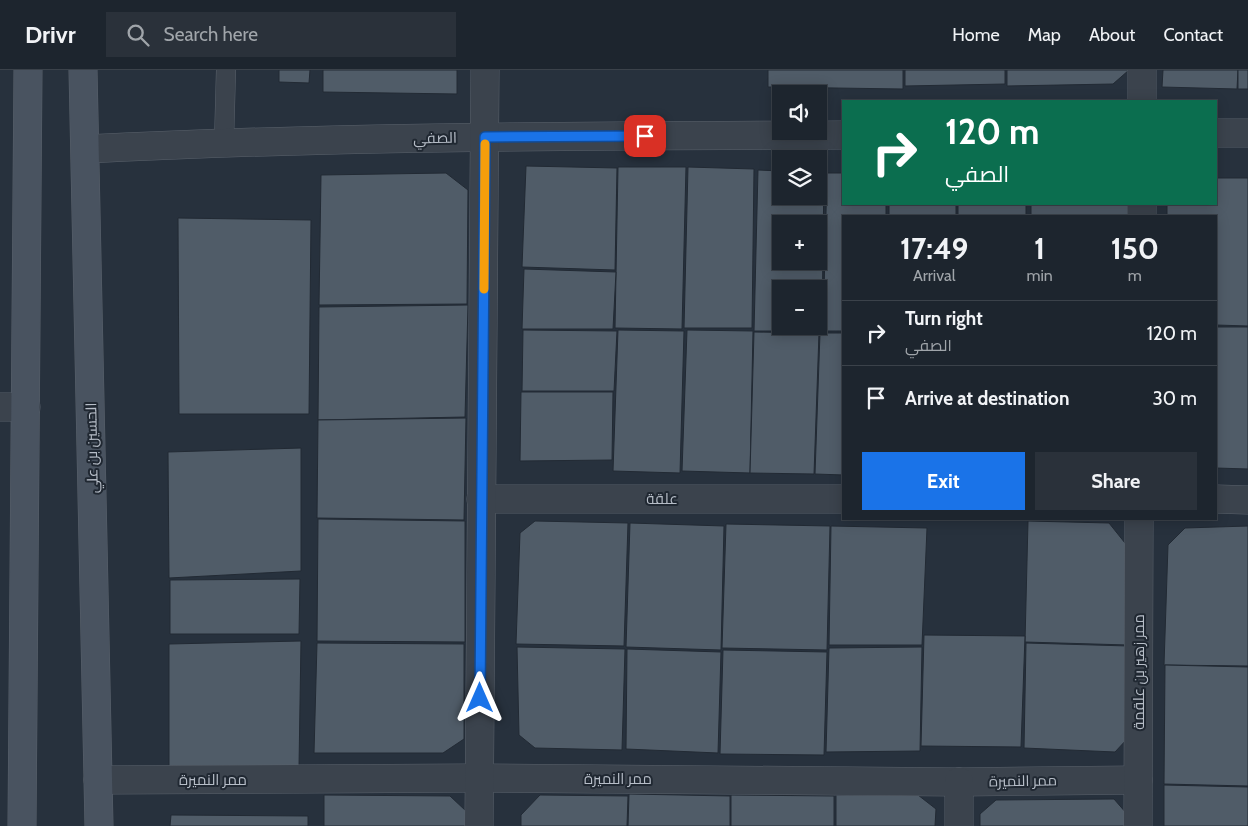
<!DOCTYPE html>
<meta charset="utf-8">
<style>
:root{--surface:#1d252e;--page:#2a313a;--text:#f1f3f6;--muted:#a0a5aa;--line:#3b424a;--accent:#1a73e8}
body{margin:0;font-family:Cabin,Cairo,sans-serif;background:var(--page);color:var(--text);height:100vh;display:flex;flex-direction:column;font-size:19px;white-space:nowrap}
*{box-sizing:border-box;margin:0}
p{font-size:16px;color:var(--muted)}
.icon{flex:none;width:28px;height:28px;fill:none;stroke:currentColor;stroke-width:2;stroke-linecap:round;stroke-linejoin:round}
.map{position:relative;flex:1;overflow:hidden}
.sheet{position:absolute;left:842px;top:145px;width:375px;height:305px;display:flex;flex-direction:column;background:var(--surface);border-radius:0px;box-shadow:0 2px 12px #0003,0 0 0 1px var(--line)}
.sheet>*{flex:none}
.hud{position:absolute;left:842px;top:30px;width:375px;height:105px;border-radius:0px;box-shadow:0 2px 12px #0003,0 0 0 1px var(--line);background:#0b6e4f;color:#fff;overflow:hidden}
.buttons{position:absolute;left:772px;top:15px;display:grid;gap:10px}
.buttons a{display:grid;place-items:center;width:55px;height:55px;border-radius:0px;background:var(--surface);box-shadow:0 2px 12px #0003,0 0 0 1px var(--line);font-size:25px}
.pin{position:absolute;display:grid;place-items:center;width:42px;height:42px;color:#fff;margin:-21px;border-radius:10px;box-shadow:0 2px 8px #0006}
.me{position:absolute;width:55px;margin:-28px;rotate:0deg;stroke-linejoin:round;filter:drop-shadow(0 0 4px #0008)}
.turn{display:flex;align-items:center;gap:18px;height:105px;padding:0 20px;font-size:22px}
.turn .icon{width:65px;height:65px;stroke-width:2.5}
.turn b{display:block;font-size:35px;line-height:42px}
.eta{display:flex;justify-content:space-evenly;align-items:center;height:85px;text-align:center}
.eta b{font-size:30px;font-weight:800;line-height:35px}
.button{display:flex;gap:10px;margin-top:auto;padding:10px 20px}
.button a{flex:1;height:58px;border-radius:0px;background:var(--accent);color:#fff;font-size:20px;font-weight:800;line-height:58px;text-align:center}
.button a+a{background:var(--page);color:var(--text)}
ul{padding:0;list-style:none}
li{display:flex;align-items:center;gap:15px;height:65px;padding:0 20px;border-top:1px solid var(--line)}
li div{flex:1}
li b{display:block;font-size:19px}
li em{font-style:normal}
header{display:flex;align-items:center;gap:30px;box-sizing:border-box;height:70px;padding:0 25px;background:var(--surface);border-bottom:1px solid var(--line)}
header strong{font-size:24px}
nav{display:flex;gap:28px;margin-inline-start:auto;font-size:18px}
.search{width:350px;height:45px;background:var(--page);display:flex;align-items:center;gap:12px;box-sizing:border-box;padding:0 18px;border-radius:0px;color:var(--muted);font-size:19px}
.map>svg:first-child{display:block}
</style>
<header>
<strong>Drivr</strong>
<div class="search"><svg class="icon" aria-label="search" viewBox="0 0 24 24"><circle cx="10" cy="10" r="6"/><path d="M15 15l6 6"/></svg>Search here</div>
<nav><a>Home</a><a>Map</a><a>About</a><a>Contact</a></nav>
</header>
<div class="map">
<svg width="1248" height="756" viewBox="0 0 1248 756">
<rect width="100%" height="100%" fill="#27313d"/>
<!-- building -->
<g fill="#505c68" stroke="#222a34" fill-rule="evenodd">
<path d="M 279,0 L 310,0 L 309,13 L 279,12 Z"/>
<path d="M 323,0 L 457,0 L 457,24 L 323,22 Z"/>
<path d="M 768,0 L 903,0 L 903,19 L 768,17 Z"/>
<path d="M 905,0 L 1005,0 L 1005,14 L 905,16 Z"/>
<path d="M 1007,0 L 1129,0 L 1113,14 L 1007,16 Z"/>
<path d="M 1163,0 L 1238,0 L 1237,19 L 1162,17 Z"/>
<rect x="1238" y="0" width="10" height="19"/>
<path d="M 526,96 L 617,98 L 615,200 L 522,197 Z"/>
<path d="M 618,97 L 686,97 L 682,259 L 615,258 Z"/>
<path d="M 688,97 L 754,99 L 752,258 L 684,258 Z"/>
<path d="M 758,100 L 781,101 L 781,126 L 819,126 L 819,101 L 824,101 L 822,261 L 754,261 ZM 781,154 L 819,154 L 819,191 L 781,191 ZM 781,219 L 819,219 L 819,256 L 781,256 Z"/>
<path d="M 446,103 L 468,120 L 467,234 L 319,235 L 321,105 Z"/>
<path d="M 827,103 L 844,103 L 844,134 L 886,134 L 886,146 L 844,146 L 844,261 L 823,261 Z"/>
<path d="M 1216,108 L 1248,108 L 1248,256 L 1216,255 L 1216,146 L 1167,146 L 1167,134 L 1216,134 Z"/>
<rect x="889" y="134" width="67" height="12"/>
<rect x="958" y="134" width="68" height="12"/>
<rect x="1031" y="134" width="97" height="12"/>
<path d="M 178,148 L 311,150 L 309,344 L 179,344 Z"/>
<path d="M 524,199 L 616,202 L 613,259 L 522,259 Z"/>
<path d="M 468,235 L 465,347 L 318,350 L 319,237 Z"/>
<path d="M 1216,257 L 1248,257 L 1248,399 L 1216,398 Z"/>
<path d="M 523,260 L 617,261 L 614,321 L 522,321 Z"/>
<path d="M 618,260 L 684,261 L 680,403 L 613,401 Z"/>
<path d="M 687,260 L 753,261 L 750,403 L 682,401 Z"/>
<path d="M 754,262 L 819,263 L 814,404 L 750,403 Z"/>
<path d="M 820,263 L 844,263 L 844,405 L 815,404 Z"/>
<path d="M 521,322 L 613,322 L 612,390 L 520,391 Z"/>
<path d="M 466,348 L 464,450 L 317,448 L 318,350 Z"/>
<path d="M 301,378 L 301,501 L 169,508 L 168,382 Z"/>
<path d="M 318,449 L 465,451 L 465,572 L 317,571 Z"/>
<path d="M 535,451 L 628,453 L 624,576 L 516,574 L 520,463 Z"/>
<path d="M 1028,451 L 1109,453 L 1129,478 L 1128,575 L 1025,572 Z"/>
<path d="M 630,453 L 724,456 L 721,580 L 626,577 Z"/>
<path d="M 726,454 L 830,456 L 827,580 L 722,578 Z"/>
<path d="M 831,456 L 927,458 L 922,575 L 829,575 Z"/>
<path d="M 1248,456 L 1248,596 L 1164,595 L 1168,475 L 1185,458 Z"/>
<path d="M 300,509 L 299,564 L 170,564 L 170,510 Z"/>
<path d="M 924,565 L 1025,566 L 1021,677 L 921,676 Z"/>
<path d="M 301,571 L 299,697 L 169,701 L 169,574 Z"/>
<path d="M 317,573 L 464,574 L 464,669 L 443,683 L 314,683 Z"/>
<path d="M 1026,573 L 1128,576 L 1128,668 L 1115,682 L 1024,678 Z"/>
<path d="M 517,577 L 625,579 L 622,680 L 535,678 L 519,665 Z"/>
<path d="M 922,577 L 920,681 L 826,682 L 829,578 Z"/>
<path d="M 627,579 L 721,582 L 718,683 L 626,679 Z"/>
<path d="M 723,580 L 827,582 L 824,685 L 720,684 Z"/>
<path d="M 1165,595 L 1248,597 L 1248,716 L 1164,714 Z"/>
<path d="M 1164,715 L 1248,717 L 1248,756 L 1164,756 Z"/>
<path d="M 629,724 L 730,726 L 730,756 L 628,756 Z"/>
<path d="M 324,725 L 450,726 L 466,741 L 466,756 L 324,756 Z"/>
<path d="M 540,725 L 628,726 L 627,756 L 521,756 L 521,745 Z"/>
<path d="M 731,725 L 834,726 L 834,756 L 731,756 Z"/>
<path d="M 836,725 L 918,725 L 936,739 L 935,756 L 836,756 Z"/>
<path d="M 1114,729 L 1127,744 L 1127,756 L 980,756 L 980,744 L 996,730 Z"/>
<path d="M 171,745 L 308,746 L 308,756 L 170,756 Z"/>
</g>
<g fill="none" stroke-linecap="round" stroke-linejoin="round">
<!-- lane casing -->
<g stroke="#59616b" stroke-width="20">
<path id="lane" d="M 224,72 L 226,0"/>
</g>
<!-- street casing -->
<g stroke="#59616b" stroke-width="29">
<g id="street">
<path d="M 1142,31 L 1142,0"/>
<path d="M 1216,63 L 1248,63"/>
<path d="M 86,79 C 338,66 591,66 844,65"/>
<path d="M 1142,146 L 1142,134"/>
<path d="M 0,337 L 26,337"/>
<path d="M 481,429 L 844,429"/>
<path d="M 1216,429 L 1248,430"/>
<path d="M 98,710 L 479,708 L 959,712 L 1138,710"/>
<path d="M 479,756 L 485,0"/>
<path d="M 959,756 L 959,712"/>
<path d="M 1138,756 L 1139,449"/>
</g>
</g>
<!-- secondary casing -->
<g stroke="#59616b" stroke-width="29">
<g id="secondary">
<path d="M 83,0 L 99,756"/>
<path d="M 22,756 L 28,0"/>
</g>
</g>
<!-- lane -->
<use href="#lane" stroke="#3b434d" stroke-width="19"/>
<!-- street -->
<use href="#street" stroke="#3b434d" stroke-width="28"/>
<!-- secondary -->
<use href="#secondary" stroke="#495360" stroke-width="28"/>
</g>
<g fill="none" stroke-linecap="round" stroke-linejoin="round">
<!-- route casing -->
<g stroke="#114b97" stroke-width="12">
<path id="route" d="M 480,628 L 485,67 L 645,66"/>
</g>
<!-- route -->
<use href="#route" stroke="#1a73e8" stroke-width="9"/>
<!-- slow -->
<path stroke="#f59e0b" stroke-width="9" d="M 484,219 L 485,74"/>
</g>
<g text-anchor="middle" stroke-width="4" stroke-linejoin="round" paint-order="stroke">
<!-- street labels -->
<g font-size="15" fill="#b7bec8" stroke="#202832">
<text transform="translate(435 68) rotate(-1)" y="5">الصفي</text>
<text transform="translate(92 378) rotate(-91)" y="5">الحسين بن علي</text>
<text x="662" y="434">علقة</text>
<text transform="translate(1139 602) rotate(-90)" y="5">ممر زهير بن علقمة</text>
<text x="618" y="714">ممر النميرة</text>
<text x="213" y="715">ممر النميرة</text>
<text transform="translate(1023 711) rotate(-1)" y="5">ممر النميرة</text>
</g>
</g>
</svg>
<div class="buttons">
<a><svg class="icon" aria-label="sound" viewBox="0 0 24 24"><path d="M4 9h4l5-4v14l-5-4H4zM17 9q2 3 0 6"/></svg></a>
<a><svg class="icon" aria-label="layers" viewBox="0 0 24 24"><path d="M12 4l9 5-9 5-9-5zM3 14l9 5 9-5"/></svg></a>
<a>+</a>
<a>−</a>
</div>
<div class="pin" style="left:645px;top:66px;background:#d93025"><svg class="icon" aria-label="arrive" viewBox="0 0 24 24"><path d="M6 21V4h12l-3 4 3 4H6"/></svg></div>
<svg class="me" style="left:480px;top:628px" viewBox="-20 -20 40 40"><path d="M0-17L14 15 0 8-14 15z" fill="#1a73e8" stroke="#fff" stroke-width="4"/></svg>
<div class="hud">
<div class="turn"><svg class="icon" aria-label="right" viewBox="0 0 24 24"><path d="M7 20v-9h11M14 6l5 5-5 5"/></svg><div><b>120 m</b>الصفي</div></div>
</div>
<section class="sheet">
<div class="eta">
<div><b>17:49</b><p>Arrival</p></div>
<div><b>1</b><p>min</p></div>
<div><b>150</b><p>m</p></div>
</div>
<ul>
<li><svg class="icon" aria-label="right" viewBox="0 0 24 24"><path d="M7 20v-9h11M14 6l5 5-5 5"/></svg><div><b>Turn right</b><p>الصفي</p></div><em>120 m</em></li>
<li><svg class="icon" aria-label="arrive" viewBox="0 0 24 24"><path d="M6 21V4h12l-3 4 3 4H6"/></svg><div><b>Arrive at destination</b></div><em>30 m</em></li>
</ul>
<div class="button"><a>Exit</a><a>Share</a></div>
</section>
</div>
